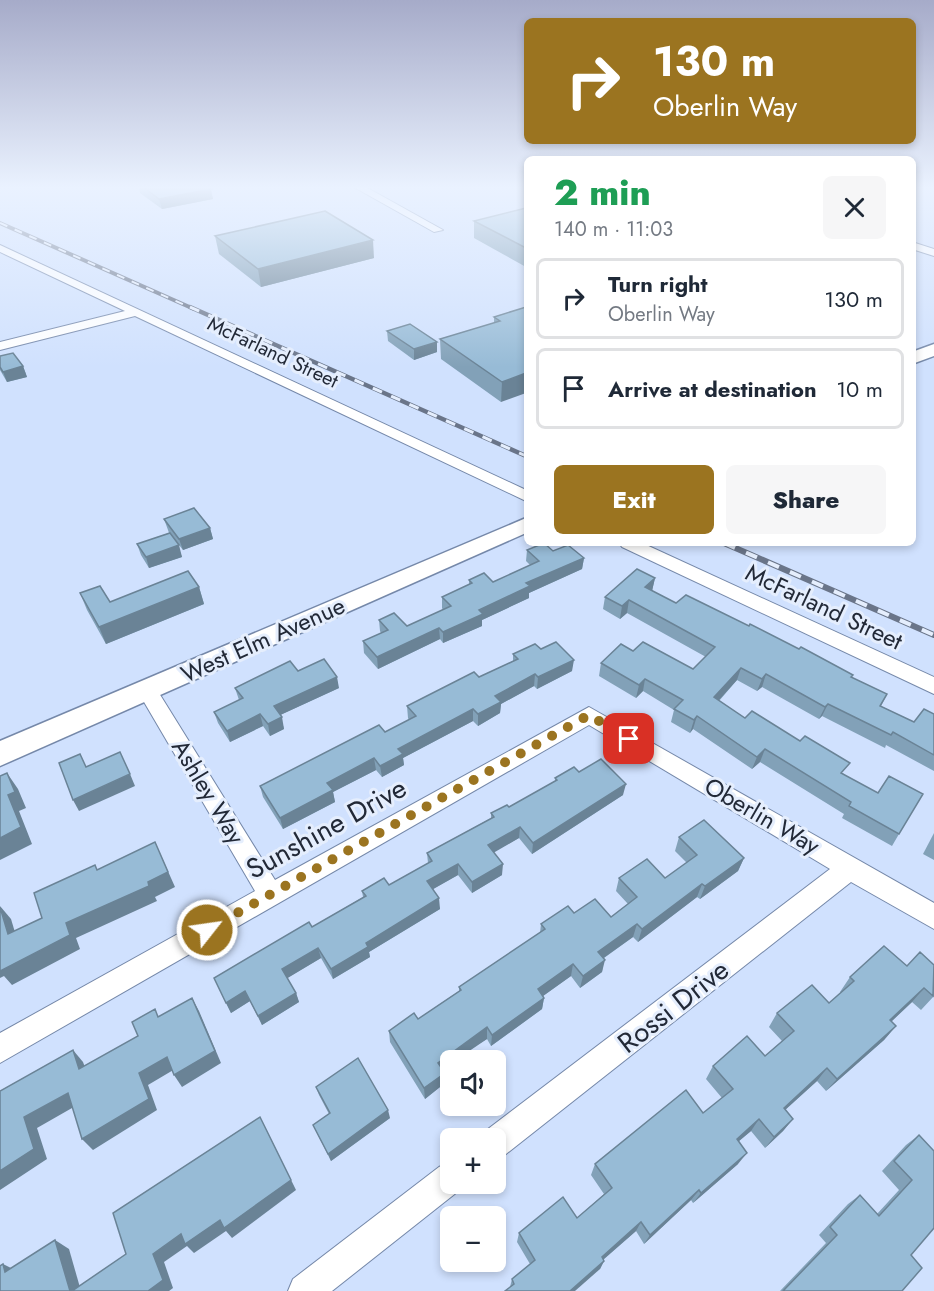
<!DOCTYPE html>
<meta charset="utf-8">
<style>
:root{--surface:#fff;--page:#f6f6f7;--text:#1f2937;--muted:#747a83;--line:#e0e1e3;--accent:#9b7420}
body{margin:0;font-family:Jost,sans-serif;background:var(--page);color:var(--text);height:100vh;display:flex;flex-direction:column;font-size:22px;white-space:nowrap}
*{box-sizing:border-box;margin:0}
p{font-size:20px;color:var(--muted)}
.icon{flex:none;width:33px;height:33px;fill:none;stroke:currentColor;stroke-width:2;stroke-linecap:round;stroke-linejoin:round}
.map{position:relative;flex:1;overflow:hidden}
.panel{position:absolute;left:524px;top:156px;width:392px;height:390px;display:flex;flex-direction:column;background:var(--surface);border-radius:9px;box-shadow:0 3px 9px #0003}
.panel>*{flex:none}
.hud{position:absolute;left:524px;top:18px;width:392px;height:126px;border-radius:9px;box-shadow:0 3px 9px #0003;background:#9b7420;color:#fff;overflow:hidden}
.tools{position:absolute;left:440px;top:1050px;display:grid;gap:12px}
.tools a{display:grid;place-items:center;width:66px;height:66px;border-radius:9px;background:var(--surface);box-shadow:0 3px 9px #0003;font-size:30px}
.pin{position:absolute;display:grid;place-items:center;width:51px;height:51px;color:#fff;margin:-26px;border-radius:12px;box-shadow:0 3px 9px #0006}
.me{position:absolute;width:66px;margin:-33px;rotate:60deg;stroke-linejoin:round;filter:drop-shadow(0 0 4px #0008)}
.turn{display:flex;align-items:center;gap:21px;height:126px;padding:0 30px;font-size:27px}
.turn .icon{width:78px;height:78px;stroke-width:2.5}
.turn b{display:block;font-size:42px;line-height:51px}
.round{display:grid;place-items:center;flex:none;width:63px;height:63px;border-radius:9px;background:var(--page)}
.summary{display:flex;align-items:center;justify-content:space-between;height:102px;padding:0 30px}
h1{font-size:36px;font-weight:800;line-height:45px;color:#1e9e55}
.primary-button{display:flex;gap:12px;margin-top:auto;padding:12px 30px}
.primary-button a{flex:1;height:69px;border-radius:9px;background:var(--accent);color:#fff;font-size:24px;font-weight:800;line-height:69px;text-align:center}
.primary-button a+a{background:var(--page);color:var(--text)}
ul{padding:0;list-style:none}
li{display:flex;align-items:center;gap:18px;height:81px;margin:0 12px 9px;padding:0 18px;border:3px solid var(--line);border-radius:9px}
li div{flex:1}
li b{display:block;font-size:22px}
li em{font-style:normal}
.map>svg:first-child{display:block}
</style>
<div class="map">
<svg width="934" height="1291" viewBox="0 0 934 1291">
<rect width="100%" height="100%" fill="#d0e1fe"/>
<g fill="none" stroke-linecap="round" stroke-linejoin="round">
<!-- street casing -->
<g stroke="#7588a9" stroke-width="2">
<g id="street">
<path d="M 352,186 L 364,186 L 443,230 L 434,232 Z"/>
<path d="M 912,242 L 934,249 L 934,256 L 912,249 Z"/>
<path d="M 0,245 L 526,490 L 526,501 L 135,316 L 0,350 L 0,342 L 125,311 L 0,252 Z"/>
<path d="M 619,543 L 642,543 L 934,677 L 934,694 L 622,547 Z"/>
<path d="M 147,682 L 154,685 L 275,880 L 589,707 L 934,903 L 934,929 L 851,882 L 506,1154 L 495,1158 L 495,1138 L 482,1138 L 484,1132 L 830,869 L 589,725 L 0,1063 L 0,1033 L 255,891 L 137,690 L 140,685 Z"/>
<path d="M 450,1162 L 450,1184 L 463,1184 L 461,1189 L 332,1291 L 288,1291 L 293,1279 L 439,1167 Z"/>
</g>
</g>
<!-- secondary casing -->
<g stroke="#7588a9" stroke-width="3">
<g id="secondary">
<path d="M 934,344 L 934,356 L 912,364 L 912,352 Z"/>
<path d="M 526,518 L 526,533 L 0,766 L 0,741 Z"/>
</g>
</g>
<!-- street -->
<use href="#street" fill="#fff" fill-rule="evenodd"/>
<!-- secondary -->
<use href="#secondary" fill="#fff" fill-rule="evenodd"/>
<!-- rail-far2 casing -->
<g stroke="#6a7589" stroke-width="4">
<path id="rail-far2" d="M 0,223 L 194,309"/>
</g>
<!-- rail-far1 casing -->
<g stroke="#6a7589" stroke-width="4.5">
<path id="rail-far1" d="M 190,307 L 526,456"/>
</g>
<!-- rail casing -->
<g stroke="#6a7589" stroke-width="6">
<path id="rail" d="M 724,543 L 934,635"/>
</g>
<!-- rail-far2 -->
<use href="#rail-far2" stroke="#e5eefd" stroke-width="2" stroke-dasharray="8" stroke-linecap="butt"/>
<!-- rail-far1 -->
<use href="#rail-far1" stroke="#e5eefd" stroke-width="3" stroke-dasharray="10" stroke-linecap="butt"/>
<!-- rail -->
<use href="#rail" stroke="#e5eefd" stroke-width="4" stroke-dasharray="12" stroke-linecap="butt"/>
</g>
<!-- wall -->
<g fill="#82a1b8">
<path d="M 139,186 L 207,186 L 213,199 L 162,209 L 140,193 Z"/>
<path d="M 526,208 L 526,267 L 474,238 L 474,221 Z"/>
<path d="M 215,236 L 374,258 L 261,287 L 219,254 Z"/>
<path d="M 526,307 L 501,402 L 441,359 L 440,339 L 494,323 L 494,317 Z"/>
<path d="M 387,331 L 437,352 L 414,360 L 388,341 Z"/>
<path d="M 0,356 L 23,366 L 27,377 L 7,382 L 0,370 Z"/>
<path d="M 164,519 L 210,528 L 213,539 L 183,550 L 175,540 L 182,557 L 149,568 L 141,555 L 137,544 L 169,533 L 168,530 Z"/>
<path d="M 527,550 L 553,551 L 584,558 L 582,569 L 529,593 L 529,598 L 482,620 L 482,626 L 443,643 L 440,639 L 378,669 L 364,653 L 363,641 L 381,633 L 380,631 L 379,620 L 407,626 L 443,610 L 442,608 L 442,597 L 469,585 L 469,580 L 493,582 L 530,565 L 526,561 Z"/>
<path d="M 655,578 L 652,591 L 676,603 L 749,626 L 799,649 L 853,675 L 851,677 L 887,694 L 881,706 L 914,722 L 934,714 L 934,771 L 886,745 L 885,748 L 822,716 L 819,719 L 762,687 L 757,691 L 737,680 L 719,701 L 745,718 L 844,774 L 899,834 L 892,846 L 842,818 L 844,814 L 760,762 L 752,769 L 693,729 L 690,733 L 671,722 L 674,710 L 643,691 L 636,698 L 599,676 L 601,663 L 633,651 L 693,669 L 706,657 L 627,613 L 620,619 L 603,609 L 605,597 Z"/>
<path d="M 199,587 L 204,604 L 106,644 L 87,610 L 80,593 L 110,602 Z"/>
<path d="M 541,649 L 572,671 L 537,689 L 534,686 L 501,704 L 500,713 L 478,726 L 473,721 L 403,758 L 404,765 L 382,777 L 376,770 L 333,792 L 335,802 L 283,829 L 263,797 L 260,786 L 385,732 L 409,720 L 408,718 L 407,706 L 479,677 L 513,661 L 513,654 Z"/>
<path d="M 298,671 L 339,688 L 280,715 L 284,729 L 270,736 L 263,726 L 230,742 L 218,723 L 214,712 L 239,700 L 235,688 Z"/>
<path d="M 579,772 L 623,795 L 532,854 L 519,838 L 493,852 L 502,875 L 472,893 L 458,875 L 433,889 L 440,909 L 369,952 L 370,957 L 333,979 L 321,958 L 287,978 L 296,993 L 299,1002 L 262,1025 L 250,1001 L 231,1013 L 214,978 L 312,927 L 363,897 L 362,891 L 389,885 L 428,863 L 427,853 L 491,818 L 491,813 L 509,807 L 555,781 L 555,778 Z"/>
<path d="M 934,833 L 934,860 L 923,854 Z"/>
<path d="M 679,837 L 744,858 L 738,871 L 700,899 L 697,897 L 638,942 L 633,937 L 604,958 L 602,972 L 580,988 L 571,976 L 543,996 L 544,998 L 542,1009 L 491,1046 L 487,1039 L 450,1060 L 450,1065 L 443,1070 L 445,1073 L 445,1083 L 425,1099 L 390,1042 L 389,1031 L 418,1019 L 459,991 L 459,987 L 540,933 L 541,924 L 574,913 L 611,917 L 628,904 L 616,891 L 619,878 L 665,878 L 687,863 L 675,851 Z"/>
<path d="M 934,965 L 934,996 L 921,1010 L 912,1002 L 891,1022 L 896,1026 L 884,1040 L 826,1091 L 817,1081 L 785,1110 L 793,1119 L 783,1131 L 765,1148 L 751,1131 L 738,1142 L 738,1164 L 693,1203 L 691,1200 L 644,1244 L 636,1231 L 603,1260 L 604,1261 L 600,1269 L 510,1287 L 512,1279 L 530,1264 L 517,1242 L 519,1233 L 577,1218 L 604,1194 L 591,1175 L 595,1164 L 703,1113 L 722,1098 L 706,1079 L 713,1066 L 765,1056 L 782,1041 L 769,1027 L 777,1013 L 829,1003 L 841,993 L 840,992 L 850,977 L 907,966 Z"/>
<path d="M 316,1087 L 390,1118 L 331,1161 L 313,1125 L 329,1114 L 319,1095 Z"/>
<path d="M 919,1135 L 911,1255 L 902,1291 L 780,1291 L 826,1243 L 819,1235 L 848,1204 L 860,1195 L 877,1214 L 899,1190 L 882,1171 L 906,1145 Z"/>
</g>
<!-- shaded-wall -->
<g fill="#6a8396">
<path d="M 211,189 L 213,199 L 162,209 L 159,199 Z"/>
<path d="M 373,240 L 374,258 L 261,287 L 258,269 Z"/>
<path d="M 437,342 L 437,352 L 414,360 L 414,349 Z"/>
<path d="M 23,366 L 27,377 L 7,382 L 3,372 Z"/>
<path d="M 526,373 L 526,393 L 501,402 L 502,382 Z"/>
<path d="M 210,528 L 213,539 L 183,550 L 179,539 Z"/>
<path d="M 179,545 L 182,557 L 149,568 L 146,557 Z"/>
<path d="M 584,558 L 582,569 L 529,593 L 529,598 L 482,620 L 482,626 L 443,643 L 443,632 L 526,583 Z"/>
<path d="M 655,578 L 652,591 L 645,587 Z"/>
<path d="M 199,587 L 204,604 L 106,644 L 99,627 Z"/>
<path d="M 629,600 L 627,613 L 620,619 L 622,606 Z"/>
<path d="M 439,628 L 440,639 L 378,669 L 377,657 Z"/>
<path d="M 574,660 L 572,671 L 537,689 L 538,677 Z"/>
<path d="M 741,668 L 737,680 L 710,710 L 714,697 Z"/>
<path d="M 535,674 L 534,686 L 501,704 L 500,713 L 478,726 L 478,714 L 495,696 Z"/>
<path d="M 766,674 L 762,687 L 757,691 L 762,679 Z"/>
<path d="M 337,677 L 339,688 L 276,717 L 274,706 Z"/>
<path d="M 645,679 L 643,691 L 636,698 L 639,685 Z"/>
<path d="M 828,704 L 822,716 L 819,719 L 825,707 Z"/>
<path d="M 473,709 L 473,721 L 403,758 L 404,765 L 382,777 L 380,766 L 398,749 Z"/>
<path d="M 260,714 L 263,726 L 230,742 L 227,731 Z"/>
<path d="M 697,716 L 693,729 L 690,733 L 694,720 Z"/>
<path d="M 282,717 L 284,729 L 270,736 L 268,724 Z"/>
<path d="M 765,749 L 760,762 L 752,769 L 757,757 Z"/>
<path d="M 374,758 L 376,770 L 333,792 L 335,802 L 283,829 L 280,818 L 327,783 Z"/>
<path d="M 7,773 L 18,789 L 26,808 L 19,811 L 32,844 L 0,860 L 0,838 L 8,795 Z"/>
<path d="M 130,774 L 135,786 L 79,811 L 73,800 Z"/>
<path d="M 626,784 L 623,795 L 532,854 L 533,843 Z"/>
<path d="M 520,827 L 519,838 L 488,856 L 488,845 Z"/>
<path d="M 155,842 L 175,887 L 155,897 L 157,901 L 76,938 L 80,949 L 12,985 L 4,976 L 0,978 L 0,964 L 66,923 L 148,882 Z"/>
<path d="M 744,858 L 738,871 L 700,899 L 705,886 Z"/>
<path d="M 458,864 L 458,875 L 428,892 L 427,881 Z"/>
<path d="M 503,864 L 502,875 L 472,893 L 472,882 Z"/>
<path d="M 702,884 L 697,897 L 638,942 L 642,929 Z"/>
<path d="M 439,898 L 440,909 L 369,952 L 370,957 L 333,979 L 331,969 L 366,943 Z"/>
<path d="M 0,906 L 11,919 L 20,949 L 8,934 Z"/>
<path d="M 637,924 L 633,937 L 595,964 L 598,952 Z"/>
<path d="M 318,948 L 321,958 L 286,979 L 282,969 Z"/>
<path d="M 605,960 L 602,972 L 580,988 L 583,976 Z"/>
<path d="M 573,964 L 571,976 L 536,1001 L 538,989 Z"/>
<path d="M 924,988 L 912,1002 L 878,1034 L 890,1020 Z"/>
<path d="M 245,991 L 250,1001 L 231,1013 L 226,1003 Z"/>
<path d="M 296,993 L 299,1002 L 262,1025 L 258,1016 Z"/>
<path d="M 192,998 L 199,1011 L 221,1063 L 182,1087 L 174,1075 Z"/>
<path d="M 544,998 L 542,1009 L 491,1046 L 492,1035 Z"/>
<path d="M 896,1026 L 884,1040 L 826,1091 L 837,1079 Z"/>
<path d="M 487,1027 L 487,1039 L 456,1060 L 450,1060 L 450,1065 L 438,1073 L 438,1063 Z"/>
<path d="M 73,1050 L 83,1062 L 90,1081 L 79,1069 Z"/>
<path d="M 167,1057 L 175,1069 L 148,1085 L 157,1110 L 93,1150 L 82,1139 L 139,1073 Z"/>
<path d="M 827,1068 L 817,1081 L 774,1120 L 784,1108 Z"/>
<path d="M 445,1073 L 445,1083 L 425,1099 L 424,1088 Z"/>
<path d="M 68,1093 L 79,1104 L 37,1128 L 47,1159 L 0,1190 L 0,1171 L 24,1117 Z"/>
<path d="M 388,1110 L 390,1118 L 331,1161 L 328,1154 Z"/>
<path d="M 260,1117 L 296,1190 L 232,1238 L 226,1231 L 194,1253 L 187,1246 L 164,1262 L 173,1288 L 169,1291 L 148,1291 L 153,1254 L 181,1234 L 220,1220 Z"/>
<path d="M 759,1119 L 751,1131 L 728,1150 L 737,1139 Z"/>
<path d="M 793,1119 L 783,1131 L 765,1148 L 774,1137 Z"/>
<path d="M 747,1153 L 738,1164 L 693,1203 L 701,1193 Z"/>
<path d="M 699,1190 L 691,1200 L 644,1244 L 650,1235 Z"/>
<path d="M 641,1222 L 636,1231 L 597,1265 L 602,1257 Z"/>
<path d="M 55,1240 L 69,1249 L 81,1291 L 70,1291 Z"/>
<path d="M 604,1261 L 600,1269 L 575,1291 L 570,1291 Z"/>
<path d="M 3,1264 L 19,1272 L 5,1272 Z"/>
</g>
<!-- building -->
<g fill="#97bbd6" stroke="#6a8396" stroke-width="1.5">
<path d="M 142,186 L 207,186 L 211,189 L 159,199 Z"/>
<path d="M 526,208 L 526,248 L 474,221 Z"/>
<path d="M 325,211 L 373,240 L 258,269 L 215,236 Z"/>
<path d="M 526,307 L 526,373 L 502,382 L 440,339 L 500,321 L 494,317 Z"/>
<path d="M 410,324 L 437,342 L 414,349 L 387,331 Z"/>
<path d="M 13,353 L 23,366 L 3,372 L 0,367 L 0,356 Z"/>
<path d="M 194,508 L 210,528 L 179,539 L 164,519 Z"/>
<path d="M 170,533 L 179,545 L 146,557 L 137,544 Z"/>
<path d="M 544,543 L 553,551 L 568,545 L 584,558 L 526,583 L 530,586 L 479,610 L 483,614 L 443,632 L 439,628 L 377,657 L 363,641 L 388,630 L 379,620 L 394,613 L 407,626 L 451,606 L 442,597 L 472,583 L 469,580 L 484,573 L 493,582 L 539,561 L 527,550 Z"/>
<path d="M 637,569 L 655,578 L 645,587 L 676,603 L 686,595 L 749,626 L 750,624 L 799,649 L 801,647 L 853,675 L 851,677 L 887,694 L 880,706 L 914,722 L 924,709 L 934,714 L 934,755 L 893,732 L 891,735 L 828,704 L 825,707 L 766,674 L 762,679 L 741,668 L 714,697 L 745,718 L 752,711 L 800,741 L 805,736 L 850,763 L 841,773 L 878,793 L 889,776 L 923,794 L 899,834 L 849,806 L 851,802 L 765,749 L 757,757 L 697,716 L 694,720 L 674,709 L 683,700 L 645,679 L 639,685 L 601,663 L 621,644 L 633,651 L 643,642 L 693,669 L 715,647 L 629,600 L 622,606 L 605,597 Z"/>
<path d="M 188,571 L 199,587 L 99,627 L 80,593 L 100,586 L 110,602 Z"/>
<path d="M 556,642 L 574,660 L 538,677 L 535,674 L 495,696 L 501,702 L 478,714 L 473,709 L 398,749 L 403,754 L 380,766 L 374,758 L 327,783 L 333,790 L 280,818 L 260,786 L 379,725 L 385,732 L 416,716 L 407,706 L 474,672 L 479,677 L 518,659 L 513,654 L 535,644 L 541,649 Z"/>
<path d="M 324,659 L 337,677 L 274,706 L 282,717 L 268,724 L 260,714 L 227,731 L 214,712 L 243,698 L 235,688 L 290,661 L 298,671 Z"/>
<path d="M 120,752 L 130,774 L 73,800 L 59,763 L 80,754 L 86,767 Z"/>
<path d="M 601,759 L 626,784 L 533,843 L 520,827 L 488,845 L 503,864 L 472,882 L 458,864 L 427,881 L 439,898 L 366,943 L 368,947 L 331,969 L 318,948 L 282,969 L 296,993 L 258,1016 L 245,991 L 226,1003 L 214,978 L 309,922 L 312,927 L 366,896 L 362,891 L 384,878 L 389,885 L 432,861 L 427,853 L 494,817 L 491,813 L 507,805 L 509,807 L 557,780 L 555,778 L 574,767 L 579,772 Z"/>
<path d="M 7,773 L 15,792 L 8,795 L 21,827 L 0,838 L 0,776 Z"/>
<path d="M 704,820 L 744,858 L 705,886 L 702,884 L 642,929 L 637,924 L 598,952 L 605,960 L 583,976 L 573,964 L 538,989 L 544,998 L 492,1035 L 487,1027 L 438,1063 L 445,1073 L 424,1088 L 389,1031 L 414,1013 L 418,1019 L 461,990 L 459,987 L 545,929 L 541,924 L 568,906 L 574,913 L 595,899 L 611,917 L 637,897 L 619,878 L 647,859 L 665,878 L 697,855 L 679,837 Z"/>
<path d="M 155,842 L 168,872 L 148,882 L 149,886 L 66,923 L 70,935 L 0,971 L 0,907 L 8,934 L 42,918 L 34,893 L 95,865 L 97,870 Z"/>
<path d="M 884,946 L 907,966 L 920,952 L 934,965 L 933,996 L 924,988 L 890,1020 L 896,1026 L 837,1079 L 827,1068 L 784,1108 L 793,1119 L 774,1137 L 759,1119 L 737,1139 L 747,1153 L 701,1193 L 699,1190 L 650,1235 L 641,1222 L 602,1257 L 604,1261 L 570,1291 L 505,1291 L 514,1284 L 512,1279 L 535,1260 L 519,1233 L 563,1197 L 577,1218 L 612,1188 L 595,1164 L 686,1090 L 703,1113 L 733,1089 L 713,1066 L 747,1036 L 765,1056 L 794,1031 L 777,1013 L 812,985 L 829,1003 L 854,981 L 850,977 Z"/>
<path d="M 192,998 L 215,1051 L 174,1075 L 167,1057 L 139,1073 L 149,1099 L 82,1139 L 68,1093 L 24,1117 L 34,1149 L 0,1171 L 0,1091 L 73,1050 L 79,1069 L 138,1036 L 132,1022 L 155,1009 L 158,1017 Z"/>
<path d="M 358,1058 L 388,1110 L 328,1154 L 313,1125 L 330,1113 L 316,1087 Z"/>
<path d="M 260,1117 L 291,1180 L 224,1228 L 220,1220 L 185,1244 L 181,1234 L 153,1254 L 163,1280 L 148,1291 L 72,1291 L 126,1254 L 113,1213 Z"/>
<path d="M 919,1135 L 934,1151 L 934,1228 L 911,1255 L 922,1268 L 902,1291 L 783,1291 L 837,1235 L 830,1227 L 860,1195 L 879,1216 L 912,1180 L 894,1161 Z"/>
<path d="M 55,1240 L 70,1291 L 0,1291 L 0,1266 L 3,1264 L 5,1272 Z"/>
</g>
<!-- sky -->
<linearGradient id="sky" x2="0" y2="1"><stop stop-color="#a6abc9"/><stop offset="0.51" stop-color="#eaf2ff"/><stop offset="1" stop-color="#eaf2ff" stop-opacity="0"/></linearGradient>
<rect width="934" height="367" fill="url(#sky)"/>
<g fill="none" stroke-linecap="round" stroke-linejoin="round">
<!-- route -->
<path stroke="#9b7420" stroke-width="10" stroke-dasharray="0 18" d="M 207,930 L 589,715 L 629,739"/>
</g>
<g text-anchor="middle" stroke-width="6" stroke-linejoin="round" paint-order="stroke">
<!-- far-street labels -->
<g font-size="20" fill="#222937" stroke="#e5eefd">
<text transform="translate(273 352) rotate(25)" y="7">McFarland Street</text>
</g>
<!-- street labels -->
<g font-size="24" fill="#222937" stroke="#e5eefd">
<text transform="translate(824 607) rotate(25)" y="8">McFarland Street</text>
<text transform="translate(263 640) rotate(-24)" y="8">West Elm Avenue</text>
<text transform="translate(208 792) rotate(59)" y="8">Ashley Way</text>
<text transform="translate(762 816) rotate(30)" y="8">Oberlin Way</text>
</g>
<!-- near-street labels -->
<g font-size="28" fill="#222937" stroke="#e5eefd">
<text transform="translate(326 828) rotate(-29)" y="10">Sunshine Drive</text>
<text transform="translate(673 1006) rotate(-38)" y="10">Rossi Drive</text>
</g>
</g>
</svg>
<div class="tools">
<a><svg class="icon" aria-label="sound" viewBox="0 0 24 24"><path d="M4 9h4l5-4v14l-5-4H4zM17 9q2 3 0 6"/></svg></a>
<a>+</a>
<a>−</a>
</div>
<div class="pin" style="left:629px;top:739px;background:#d93025"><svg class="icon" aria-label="arrive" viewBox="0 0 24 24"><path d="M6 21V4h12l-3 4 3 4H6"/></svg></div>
<svg class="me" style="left:207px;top:930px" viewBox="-20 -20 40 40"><circle r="17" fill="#9b7420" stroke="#fff" stroke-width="3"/><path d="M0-11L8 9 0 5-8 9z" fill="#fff"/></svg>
<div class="hud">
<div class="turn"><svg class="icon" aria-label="right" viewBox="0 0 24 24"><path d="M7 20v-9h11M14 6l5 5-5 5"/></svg><div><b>130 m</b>Oberlin Way</div></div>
</div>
<section class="panel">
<div class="summary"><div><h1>2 min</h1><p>140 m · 11:03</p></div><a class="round"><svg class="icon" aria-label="close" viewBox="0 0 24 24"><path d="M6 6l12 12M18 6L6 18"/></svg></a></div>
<ul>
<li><svg class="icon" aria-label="right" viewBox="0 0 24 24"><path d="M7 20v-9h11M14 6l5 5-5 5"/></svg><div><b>Turn right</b><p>Oberlin Way</p></div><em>130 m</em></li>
<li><svg class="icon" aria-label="arrive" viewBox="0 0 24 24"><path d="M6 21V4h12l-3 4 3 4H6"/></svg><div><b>Arrive at destination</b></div><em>10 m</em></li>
</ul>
<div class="primary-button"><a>Exit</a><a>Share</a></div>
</section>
</div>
